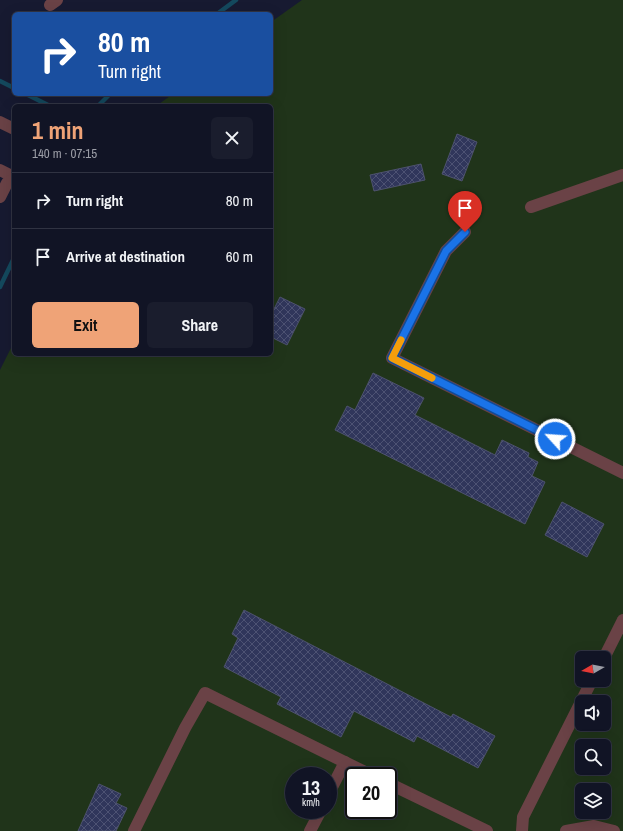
<!DOCTYPE html>
<meta charset="utf-8">
<style>
:root{--surface:#111425;--page:#1a1d2d;--text:#f1f3f6;--muted:#9c9ea7;--line:#303342;--accent:#efa377}
body{margin:0;font-family:"Archivo Narrow",sans-serif;background:var(--page);color:var(--text);height:100vh;display:flex;flex-direction:column;font-size:15px;white-space:nowrap}
*{box-sizing:border-box;margin:0}
p{font-size:13px;color:var(--muted)}
.icon{flex:none;width:22px;height:22px;fill:none;stroke:currentColor;stroke-width:2;stroke-linecap:round;stroke-linejoin:round}
.map{position:relative;flex:1;overflow:hidden}
.drawer{position:absolute;left:12px;top:104px;width:261px;height:252px;display:flex;flex-direction:column;background:var(--surface);border-radius:6px;box-shadow:0 4px 16px #0002,0 0 0 1px var(--line)}
.drawer>*{flex:none}
.top-card{position:absolute;left:12px;top:12px;width:261px;height:84px;border-radius:6px;box-shadow:0 4px 16px #0002,0 0 0 1px var(--line);background:#1a4fa0;color:#fff;overflow:hidden}
.needle{width:26px;rotate:261deg}
.controls{position:absolute;left:575px;top:651px;display:grid;gap:8px}
.controls a{display:grid;place-items:center;width:36px;height:36px;border-radius:6px;background:var(--surface);box-shadow:0 4px 16px #0002,0 0 0 1px var(--line);font-size:20px}
.speed{position:absolute;left:285px;top:767px;display:flex;gap:8px;font-size:20px;font-weight:700;text-align:center}
.speed>*{display:grid;place-content:center;width:52px;height:52px;border-radius:50%;background:var(--surface);box-shadow:0 4px 16px #0002,0 0 0 1px var(--line);line-height:1}
.speed small{font-size:10px;font-weight:400}
.speed .limit{border:2px solid #111;border-radius:6px;background:#fff;color:#111}
.pin{position:absolute;display:grid;place-items:center;width:34px;height:34px;color:#fff;margin:-41px -17px;border-radius:50% 50% 50% 0;rotate:-45deg;box-shadow:0 0 4px #0007}
.pin .icon{rotate:45deg}
.me{position:absolute;width:44px;margin:-22px;rotate:296deg;stroke-linejoin:round;filter:drop-shadow(0 0 3px #0008)}
.turn{display:flex;align-items:center;gap:14px;height:84px;padding:0 20px;font-size:18px}
.turn .icon{width:52px;height:52px;stroke-width:2.5}
.turn b{display:block;font-size:28px;line-height:34px}
.round{display:grid;place-items:center;flex:none;width:42px;height:42px;border-radius:6px;background:var(--page)}
.overview{display:flex;align-items:center;justify-content:space-between;height:68px;padding:0 20px}
h1{font-size:24px;font-weight:700;line-height:30px;color:var(--accent)}
.cta{display:flex;gap:8px;margin-top:auto;padding:8px 20px}
.cta a{flex:1;height:46px;border-radius:6px;background:var(--accent);color:#111;font-size:16px;font-weight:700;line-height:46px;text-align:center}
.cta a+a{background:var(--page);color:var(--text)}
ul{padding:0;list-style:none}
li{display:flex;align-items:center;gap:12px;height:56px;padding:0 20px;border-top:1px solid var(--line)}
li div{flex:1}
li b{display:block;font-size:15px}
li em{font-style:normal}
.map>svg:first-child{display:block}
</style>
<div class="map">
<svg width="623" height="831" viewBox="0 0 623 831">
<defs>
<pattern id="building-cross-hatch" width="8" height="8" patternUnits="userSpaceOnUse"><rect width="8" height="8" fill="#30365b"/><path d="M0 0l8 8M0 8l8-8" fill="none" stroke="#4d5273"/></pattern>
</defs>
<rect width="100%" height="100%" fill="#171a31"/>
<!-- park -->
<path fill="#20341a" fill-rule="evenodd" d="M 302,0 L 623,0 L 623,831 L 0,831 L 0,370 L 14,342 L 14,354 L 271,354 L 271,106 L 156,106 L 173,94 L 271,94 L 271,22 ZM 582,658 L 604,658 L 604,680 L 582,680 ZM 582,702 L 604,702 L 604,724 L 582,724 ZM 582,746 L 604,746 L 604,768 L 582,768 ZM 294,776 L 328,776 L 328,810 L 294,810 ZM 354,776 L 388,776 L 388,810 L 354,810 ZM 582,790 L 604,790 L 604,812 L 582,812 Z"/>
<g fill="none" stroke-linecap="round" stroke-linejoin="round">
<!-- stream -->
<g stroke="#14495e" stroke-width="4.5">
<path d="M 217,14 L 236,0"/>
<path d="M 0,81 L 14,88"/>
<path d="M 26,94 L 50,106"/>
<path d="M 98,106 L 110,94"/>
<path d="M 0,287 L 14,258"/>
</g>
</g>
<!-- building -->
<g fill="url(#building-cross-hatch)" stroke="#4d526d">
<path d="M 457,134 L 477,142 L 462,181 L 442,174 Z"/>
<path d="M 421,164 L 425,180 L 374,191 L 370,175 Z"/>
<path d="M 280,297 L 305,309 L 287,345 L 271,337 L 271,315 Z"/>
<path d="M 373,373 L 424,398 L 415,415 L 495,455 L 502,440 L 529,453 L 528,457 L 538,462 L 532,476 L 545,482 L 525,524 L 335,430 L 347,406 L 355,410 Z"/>
<path d="M 562,502 L 604,524 L 587,557 L 545,535 Z"/>
<path d="M 244,610 L 451,717 L 453,714 L 495,736 L 478,768 L 417,736 L 414,742 L 354,711 L 341,737 L 277,704 L 281,697 L 224,667 L 238,638 L 232,634 Z"/>
<path d="M 99,784 L 121,794 L 116,803 L 127,808 L 116,831 L 78,831 Z"/>
</g>
<g fill="none" stroke-linecap="round" stroke-linejoin="round">
<!-- minor -->
<g stroke="#6a4246" stroke-width="12">
<path d="M 50,5 L 57,0"/>
<path d="M 0,122 L 14,129"/>
<path d="M 0,170 L 14,177"/>
<path d="M 0,197 L 7,183 L 14,179"/>
<path d="M 531,207 L 623,175"/>
<path d="M 465,232 L 446,251 L 392,358 L 623,473"/>
<path d="M 604,658 L 623,620"/>
<path d="M 388,783 L 487,831"/>
<path d="M 328,795 L 345,762"/>
<path d="M 134,831 L 185,728 L 205,693 L 373,776"/>
<path d="M 310,831 L 321,810"/>
<path d="M 522,831 L 523,817 L 592,680"/>
<path d="M 566,831 L 594,826 L 614,831"/>
</g>
</g>
<g fill="none" stroke-linecap="round" stroke-linejoin="round">
<!-- route casing -->
<g stroke="#114b97" stroke-width="10">
<path id="route" d="M 465,232 L 446,251 L 392,358 L 555,439"/>
</g>
<!-- route -->
<use href="#route" stroke="#1a73e8" stroke-width="7"/>
<!-- slow -->
<path stroke="#f59e0b" stroke-width="7" d="M 401,340 L 392,358 L 432,378"/>
</g>
</svg>
<div class="controls">
<a><svg class="needle" viewBox="-14 -14 28 28"><path d="M0-13l5 13h-10z" fill="#e53935"/><path d="M0 13l5-13h-10z" fill="#9c9ea7"/></svg></a>
<a><svg class="icon" aria-label="sound" viewBox="0 0 24 24"><path d="M4 9h4l5-4v14l-5-4H4zM17 9q2 3 0 6"/></svg></a>
<a><svg class="icon" aria-label="search" viewBox="0 0 24 24"><circle cx="10" cy="10" r="6"/><path d="M15 15l6 6"/></svg></a>
<a><svg class="icon" aria-label="layers" viewBox="0 0 24 24"><path d="M12 4l9 5-9 5-9-5zM3 14l9 5 9-5"/></svg></a>
</div>
<div class="speed"><div>13<small>km/h</small></div><div class="limit">20</div></div>
<div class="pin" style="left:465px;top:232px;background:#d93025"><svg class="icon" aria-label="arrive" viewBox="0 0 24 24"><path d="M6 21V4h12l-3 4 3 4H6"/></svg></div>
<svg class="me" style="left:555px;top:439px" viewBox="-20 -20 40 40"><circle r="17" fill="#1a73e8" stroke="#fff" stroke-width="3"/><path d="M0-11L8 9 0 5-8 9z" fill="#fff"/></svg>
<div class="top-card">
<div class="turn"><svg class="icon" aria-label="right" viewBox="0 0 24 24"><path d="M7 20v-9h11M14 6l5 5-5 5"/></svg><div><b>80 m</b>Turn right</div></div>
</div>
<section class="drawer">
<div class="overview"><div><h1>1 min</h1><p>140 m · 07:15</p></div><a class="round"><svg class="icon" aria-label="close" viewBox="0 0 24 24"><path d="M6 6l12 12M18 6L6 18"/></svg></a></div>
<ul>
<li><svg class="icon" aria-label="right" viewBox="0 0 24 24"><path d="M7 20v-9h11M14 6l5 5-5 5"/></svg><div><b>Turn right</b></div><em>80 m</em></li>
<li><svg class="icon" aria-label="arrive" viewBox="0 0 24 24"><path d="M6 21V4h12l-3 4 3 4H6"/></svg><div><b>Arrive at destination</b></div><em>60 m</em></li>
</ul>
<div class="cta"><a>Exit</a><a>Share</a></div>
</section>
</div>
